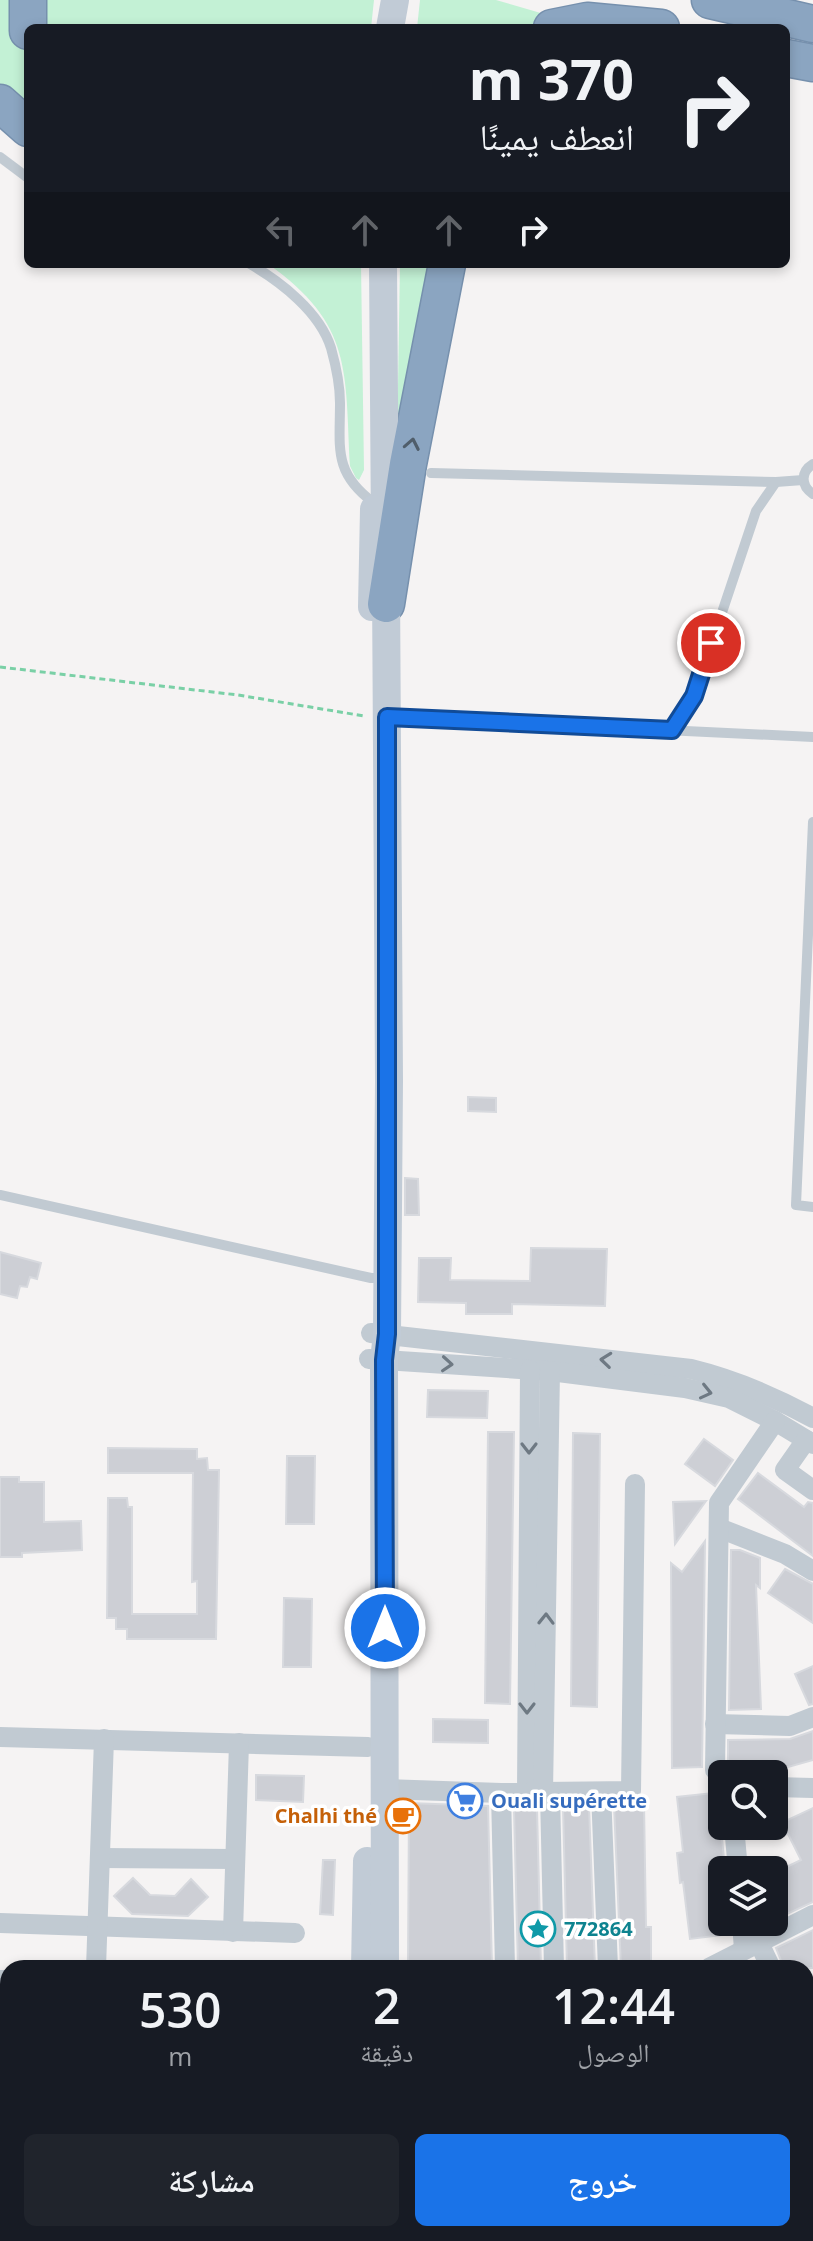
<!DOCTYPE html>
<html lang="ar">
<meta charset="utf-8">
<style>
:root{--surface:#171b24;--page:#20242c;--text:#f1f3f6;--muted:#9ea1a6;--accent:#1a73e8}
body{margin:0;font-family:"Open Sans","Noto Naskh Arabic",sans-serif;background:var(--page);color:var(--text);direction:rtl;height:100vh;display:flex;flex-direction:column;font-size:30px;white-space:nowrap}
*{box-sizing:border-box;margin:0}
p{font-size:26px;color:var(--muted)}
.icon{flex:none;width:44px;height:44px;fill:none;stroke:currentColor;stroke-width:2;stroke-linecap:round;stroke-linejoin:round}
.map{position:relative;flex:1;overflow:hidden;direction:ltr}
.panel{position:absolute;left:0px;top:1960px;width:814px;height:282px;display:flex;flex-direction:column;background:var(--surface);border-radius:24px 24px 0 0;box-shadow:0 4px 12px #0003;direction:rtl}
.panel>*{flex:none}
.hud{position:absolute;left:24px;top:24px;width:766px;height:244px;border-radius:12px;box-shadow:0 4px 12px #0003;direction:rtl;background:#171b24;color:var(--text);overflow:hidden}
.controls{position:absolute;left:708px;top:1760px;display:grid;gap:16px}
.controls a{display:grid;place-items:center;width:80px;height:80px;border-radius:12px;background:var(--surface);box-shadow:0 4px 12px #0003;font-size:40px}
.pin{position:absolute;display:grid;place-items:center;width:68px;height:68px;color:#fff;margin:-34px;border:4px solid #fff;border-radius:50%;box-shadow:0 2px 8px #0007}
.me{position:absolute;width:88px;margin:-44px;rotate:0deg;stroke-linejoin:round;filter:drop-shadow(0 0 6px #0008)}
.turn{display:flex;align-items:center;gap:28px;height:168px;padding:0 24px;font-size:36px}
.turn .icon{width:104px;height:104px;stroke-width:2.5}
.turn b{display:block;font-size:56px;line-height:68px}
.lanes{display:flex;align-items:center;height:76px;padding:0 24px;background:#0003;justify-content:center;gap:40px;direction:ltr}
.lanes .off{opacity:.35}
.eta{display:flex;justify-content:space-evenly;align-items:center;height:136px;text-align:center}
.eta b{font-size:48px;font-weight:600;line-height:56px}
.button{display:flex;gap:16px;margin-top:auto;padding:16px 24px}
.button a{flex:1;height:92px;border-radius:12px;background:var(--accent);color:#fff;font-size:32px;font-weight:600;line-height:92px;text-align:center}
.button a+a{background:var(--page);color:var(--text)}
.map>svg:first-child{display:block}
</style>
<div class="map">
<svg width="813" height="2241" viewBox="0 0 813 2241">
<rect width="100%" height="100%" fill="#f5f3f3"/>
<!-- education -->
<path fill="#e6e4e5" d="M 521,2234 L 726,2234 L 727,2241 L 521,2241 Z"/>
<!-- green -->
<g fill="#c3f1d5">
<path d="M 0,0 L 20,0 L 18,25 L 28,63 L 28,112 L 0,84 Z"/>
<path d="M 41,0 L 374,0 L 371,28 L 39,28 Z"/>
<path d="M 420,0 L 496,0 L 551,16 L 532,28 L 417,28 Z"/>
<path d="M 268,264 L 361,264 L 364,470 L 359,480 L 356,478 L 350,466 C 345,371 353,324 268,264 Z"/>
<path d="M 400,264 L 437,264 L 397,446 Z"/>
</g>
<!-- building -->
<g fill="#cdcfd5" stroke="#d7d9de" stroke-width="2">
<path d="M 468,1097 L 496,1098 L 496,1112 L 468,1111 Z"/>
<path d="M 405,1178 L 418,1179 L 419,1215 L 405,1215 Z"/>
<path d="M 531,1248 L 607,1249 L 605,1306 L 512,1304 L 512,1314 L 466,1314 L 466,1303 L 418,1302 L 419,1258 L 451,1258 L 450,1280 L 530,1281 Z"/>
<path d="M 0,1252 L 41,1263 L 37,1279 L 30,1277 L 27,1287 L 20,1286 L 17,1298 L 0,1294 Z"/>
<path d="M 428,1390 L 488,1391 L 487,1418 L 427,1417 Z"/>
<path d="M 488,1432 L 514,1432 L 510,1704 L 485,1703 Z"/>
<path d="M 573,1433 L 600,1434 L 597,1707 L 571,1706 Z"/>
<path d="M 704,1439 L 733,1460 L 715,1486 L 685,1464 Z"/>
<path d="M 108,1448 L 197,1449 L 197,1459 L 207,1458 L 208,1470 L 219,1470 L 216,1639 L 127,1639 L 127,1629 L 116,1629 L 116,1618 L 107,1618 L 108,1498 L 127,1498 L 128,1507 L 132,1507 L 132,1614 L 197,1614 L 197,1581 L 192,1582 L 193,1473 L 108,1473 Z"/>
<path d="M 287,1456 L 315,1456 L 314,1524 L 286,1524 Z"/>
<path d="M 758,1473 L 804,1507 L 808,1502 L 813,1503 L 813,1556 L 738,1499 Z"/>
<path d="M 0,1477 L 19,1477 L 19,1482 L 44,1482 L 44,1522 L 81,1521 L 82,1550 L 22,1553 L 22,1557 L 0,1557 Z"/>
<path d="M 706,1501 L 675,1544 L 673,1502 Z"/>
<path d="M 705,1541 L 702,1767 L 672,1768 L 671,1563 L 682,1572 Z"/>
<path d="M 731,1550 L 740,1550 L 760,1558 L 760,1588 L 756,1585 L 761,1709 L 729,1710 Z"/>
<path d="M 785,1569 L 813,1584 L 813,1623 L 768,1593 Z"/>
<path d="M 284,1598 L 312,1599 L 311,1667 L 283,1667 Z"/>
<path d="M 813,1666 L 813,1704 L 809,1705 L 795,1674 Z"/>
<path d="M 433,1719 L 488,1720 L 488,1743 L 433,1742 Z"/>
<path d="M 813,1731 L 813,1760 L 774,1771 L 774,1767 L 731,1768 L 728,1765 L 728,1740 L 790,1739 Z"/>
<path d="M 256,1775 L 304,1776 L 303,1802 L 256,1800 Z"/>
<path d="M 722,1792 L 721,1827 L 725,1870 L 722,1870 L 722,1879 L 716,1879 L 723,1935 L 690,1939 L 683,1882 L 680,1883 L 677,1853 L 683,1852 L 677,1797 Z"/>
<path d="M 409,1803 L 488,1806 L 492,1968 L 408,1967 Z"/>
<path d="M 644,1804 L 646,1927 L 651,1927 L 651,1968 L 621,1968 L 614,1805 Z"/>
<path d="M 563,1806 L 589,1806 L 595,1968 L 567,1968 Z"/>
<path d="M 813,1808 L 813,1902 L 774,1920 L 774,1873 L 801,1860 L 788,1834 L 748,1838 L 747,1826 L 775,1826 Z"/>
<path d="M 514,1809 L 537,1809 L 541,1968 L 518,1968 Z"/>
<path d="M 323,1860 L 335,1860 L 333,1915 L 320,1914 Z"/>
<path d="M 133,1878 L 150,1895 L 175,1896 L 191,1879 L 208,1897 L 188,1916 L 132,1914 L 114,1896 Z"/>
<path d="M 813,1930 L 813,1968 L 784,1968 L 776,1948 Z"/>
</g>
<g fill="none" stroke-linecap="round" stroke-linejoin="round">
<!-- motorway casing -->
<g stroke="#7690ad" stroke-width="39">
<g id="motorway">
<path d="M 710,0 L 813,24"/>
<path d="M 552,28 L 587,21 L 661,28"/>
<path d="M 28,31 L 28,0"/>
<path d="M 786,58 L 813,63"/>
<path d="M 0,103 L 28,128"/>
<path d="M 386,604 L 408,464 L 447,264"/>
</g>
</g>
<!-- path -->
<path stroke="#7ad0a6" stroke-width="3" stroke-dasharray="6 4" stroke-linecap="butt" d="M 0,667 L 238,695 L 364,716"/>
<!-- service -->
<g stroke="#c1cad2" stroke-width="10">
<path d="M 0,157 L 28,178"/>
<path d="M 250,264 C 281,282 320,312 331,348 C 336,366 340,385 340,403 C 340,448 333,473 374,503"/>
<path d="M 813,464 C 800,472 801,486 813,494"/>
<path d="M 431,473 L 776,482 L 803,480"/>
<path d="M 389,717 L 813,737"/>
<path d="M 672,730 L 694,696 L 756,511 L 776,482"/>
<path d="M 813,822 L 796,1205 L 813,1207"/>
<path d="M 0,1195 L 371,1278 L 385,1278"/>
</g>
<!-- minor -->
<g stroke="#c1cad2" stroke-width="20">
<path d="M 371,1333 L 691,1369 C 736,1380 773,1396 813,1418"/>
<path d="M 369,1359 L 550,1371 L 685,1388 L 729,1398 L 775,1421 L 813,1444"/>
<path d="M 806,1440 L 785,1470 L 813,1490"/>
<path d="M 719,1528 L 785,1554 L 813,1571"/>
<path d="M 715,1724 L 790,1726 L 813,1717"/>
<path d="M 0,1737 L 368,1747"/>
<path d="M 722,1777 L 715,1770 L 719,1503 L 775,1421"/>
<path d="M 774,1787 L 813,1788"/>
<path d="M 385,1789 L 501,1793 L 505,1968"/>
<path d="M 543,1792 L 631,1791 L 635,1484"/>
<path d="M 601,1792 L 608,1968"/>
<path d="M 501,1793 L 527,1793 L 530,1370"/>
<path d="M 527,1793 L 543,1792 L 550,1371"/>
<path d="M 550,1794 L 554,1968"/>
<path d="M 734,1826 L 738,1870"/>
<path d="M 100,1858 L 235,1859"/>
<path d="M 742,1922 L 744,1950"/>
<path d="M 0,1923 L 295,1933"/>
<path d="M 233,1932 L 239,1743"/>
<path d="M 759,1943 L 771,1968"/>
<path d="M 96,1968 L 104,1739"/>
<path d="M 709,1968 L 813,1915"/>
<path d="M 0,1980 L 8,1980"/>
<path d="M 806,2036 L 813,2049"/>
<path d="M 806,2184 L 813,2179"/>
<path d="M 140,2234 L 140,2241"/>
<path d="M 45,2241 L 45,2234"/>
<path d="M 248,2241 L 248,2234"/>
<path d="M 501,2241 L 501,2234"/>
<path d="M 777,2241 L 780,2234"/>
</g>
<!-- secondary -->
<g stroke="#c1cbd6" stroke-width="28">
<path d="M 390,28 L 395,0"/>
<path d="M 383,264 L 385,531"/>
<path d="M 372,607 L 374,509"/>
<path d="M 365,1968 L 367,1861"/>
<path d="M 385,1968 L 384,1360 L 387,1334 L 389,1081 L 386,585"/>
<path d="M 361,2241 L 361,2234"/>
<path d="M 385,2241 L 385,2234"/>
</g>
<!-- motorway -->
<use href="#motorway" stroke="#8ba5c1" stroke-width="36"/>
</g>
<!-- one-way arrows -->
<defs><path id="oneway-chevron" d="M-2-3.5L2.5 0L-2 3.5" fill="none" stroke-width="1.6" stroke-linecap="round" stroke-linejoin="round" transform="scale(2)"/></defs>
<use stroke="#505e6b" href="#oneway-chevron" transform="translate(412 444) rotate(-79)"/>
<g stroke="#6e7983">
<use href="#oneway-chevron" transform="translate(606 1360) rotate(-174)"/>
<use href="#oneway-chevron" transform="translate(447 1364) rotate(4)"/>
<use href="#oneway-chevron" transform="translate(706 1392) rotate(13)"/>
<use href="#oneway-chevron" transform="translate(529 1448) rotate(90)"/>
<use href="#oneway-chevron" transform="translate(546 1619) rotate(-89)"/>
<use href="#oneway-chevron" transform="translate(527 1708) rotate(90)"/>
</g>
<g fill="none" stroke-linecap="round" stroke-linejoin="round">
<!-- route casing -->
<g stroke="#114b97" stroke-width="20">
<path id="route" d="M 385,1628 L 384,1360 L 387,1334 L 387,717 L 672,730 L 694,696 L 711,643"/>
</g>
<!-- route -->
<use href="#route" stroke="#1a73e8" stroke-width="14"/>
</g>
<!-- icons -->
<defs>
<g id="supermarket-ring" transform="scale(1.8)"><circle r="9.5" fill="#fff" stroke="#3f7fe0" stroke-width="1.5"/><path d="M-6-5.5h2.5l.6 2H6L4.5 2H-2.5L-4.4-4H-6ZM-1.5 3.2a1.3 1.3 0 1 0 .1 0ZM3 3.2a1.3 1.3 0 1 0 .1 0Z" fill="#3f7fe0"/></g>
<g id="cafe-ring" transform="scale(1.8)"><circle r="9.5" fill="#fff" stroke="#e8710a" stroke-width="1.5"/><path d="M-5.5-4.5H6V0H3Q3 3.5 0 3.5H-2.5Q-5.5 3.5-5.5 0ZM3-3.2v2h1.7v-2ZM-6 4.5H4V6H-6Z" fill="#e8710a"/></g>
<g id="sight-ring" transform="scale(1.8)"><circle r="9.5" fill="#fff" stroke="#0f9aa8" stroke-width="1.5"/><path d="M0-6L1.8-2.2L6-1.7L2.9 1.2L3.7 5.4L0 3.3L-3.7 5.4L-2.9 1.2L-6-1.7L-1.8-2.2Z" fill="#0f9aa8"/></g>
</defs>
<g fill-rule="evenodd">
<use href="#supermarket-ring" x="465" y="1801"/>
<use href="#cafe-ring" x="403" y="1816"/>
<use href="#sight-ring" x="538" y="1929"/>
</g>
<g text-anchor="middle" stroke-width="7" stroke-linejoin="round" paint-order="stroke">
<!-- shop labels -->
<g font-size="20" font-weight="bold" fill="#366cbe" stroke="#fff" text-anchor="start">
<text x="491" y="1808">Ouali supérette</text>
</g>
<!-- food labels -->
<g font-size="20" font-weight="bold" fill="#c56008" stroke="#fff" text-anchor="end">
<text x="377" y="1823">Chalhi thé</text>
</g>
<!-- culture labels -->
<g font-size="20" font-weight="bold" fill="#0d838f" stroke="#fff" text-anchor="start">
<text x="564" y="1936">772864</text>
</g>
</g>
</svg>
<div class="controls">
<a><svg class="icon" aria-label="search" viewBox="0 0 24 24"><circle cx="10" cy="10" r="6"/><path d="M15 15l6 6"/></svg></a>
<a><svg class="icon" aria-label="layers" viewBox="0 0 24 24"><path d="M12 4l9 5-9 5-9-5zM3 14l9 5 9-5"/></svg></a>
</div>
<div class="pin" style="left:711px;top:643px;background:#d93025"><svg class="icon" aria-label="arrive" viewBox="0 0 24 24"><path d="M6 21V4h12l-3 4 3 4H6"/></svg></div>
<svg class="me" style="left:385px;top:1628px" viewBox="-20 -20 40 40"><circle r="17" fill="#1a73e8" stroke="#fff" stroke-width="3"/><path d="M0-11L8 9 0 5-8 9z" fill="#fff"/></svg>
<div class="hud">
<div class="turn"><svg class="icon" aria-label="right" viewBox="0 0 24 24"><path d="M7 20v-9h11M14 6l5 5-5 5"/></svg><div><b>370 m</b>انعطف يمينًا</div></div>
<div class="lanes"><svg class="icon off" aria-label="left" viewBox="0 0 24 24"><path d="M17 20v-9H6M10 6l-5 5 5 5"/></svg><svg class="icon off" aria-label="ahead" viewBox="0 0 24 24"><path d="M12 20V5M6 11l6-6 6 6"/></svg><svg class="icon off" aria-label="ahead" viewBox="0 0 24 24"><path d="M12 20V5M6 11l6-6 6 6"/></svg><svg class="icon" aria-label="right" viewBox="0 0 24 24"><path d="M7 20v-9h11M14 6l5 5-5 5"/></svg></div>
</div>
<section class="panel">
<div class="eta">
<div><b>12:44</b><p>الوصول</p></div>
<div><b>2</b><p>دقيقة</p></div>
<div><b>530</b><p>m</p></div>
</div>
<div class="button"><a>خروج</a><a>مشاركة</a></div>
</section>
</div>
